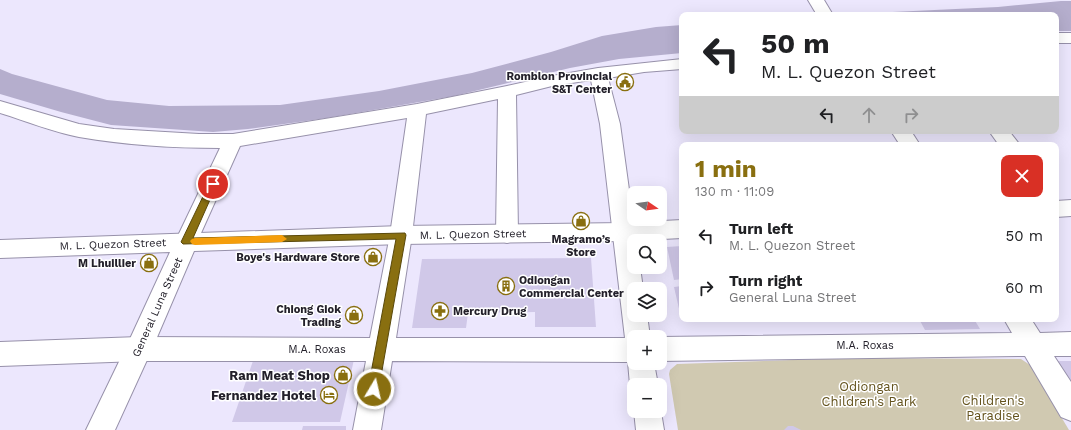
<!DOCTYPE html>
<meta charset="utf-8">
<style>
:root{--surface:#fff;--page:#f2f2f2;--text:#202124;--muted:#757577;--accent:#896f10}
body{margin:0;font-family:"Work Sans",sans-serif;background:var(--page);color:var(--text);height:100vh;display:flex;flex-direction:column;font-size:15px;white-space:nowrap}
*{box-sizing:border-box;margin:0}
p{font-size:13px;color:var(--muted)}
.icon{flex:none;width:22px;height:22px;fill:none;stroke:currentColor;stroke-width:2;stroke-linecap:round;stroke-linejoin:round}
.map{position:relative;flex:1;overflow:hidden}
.panel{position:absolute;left:679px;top:142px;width:380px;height:180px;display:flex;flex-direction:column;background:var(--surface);border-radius:8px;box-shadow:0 4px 16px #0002}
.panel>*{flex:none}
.banner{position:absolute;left:679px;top:12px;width:380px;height:122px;border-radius:8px;box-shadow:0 4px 16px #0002;background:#fff;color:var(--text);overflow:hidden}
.needle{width:26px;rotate:103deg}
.fabs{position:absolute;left:627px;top:186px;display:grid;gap:8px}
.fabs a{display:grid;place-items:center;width:40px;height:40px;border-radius:8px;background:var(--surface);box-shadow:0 4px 16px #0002;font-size:20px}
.pin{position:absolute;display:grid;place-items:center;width:34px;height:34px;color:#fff;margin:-17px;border:2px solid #fff;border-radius:50%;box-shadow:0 1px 4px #0007}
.me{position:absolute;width:44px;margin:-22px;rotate:9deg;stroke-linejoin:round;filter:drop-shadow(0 0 3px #0008)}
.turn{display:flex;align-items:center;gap:14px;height:84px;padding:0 16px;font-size:18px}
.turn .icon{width:52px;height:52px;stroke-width:2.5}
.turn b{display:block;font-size:28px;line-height:34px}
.lanes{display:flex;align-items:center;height:38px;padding:0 16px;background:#0003;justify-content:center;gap:20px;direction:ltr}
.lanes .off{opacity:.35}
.round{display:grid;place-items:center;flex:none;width:42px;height:42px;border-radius:8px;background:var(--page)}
.summary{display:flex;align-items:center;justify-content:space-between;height:68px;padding:0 16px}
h1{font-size:24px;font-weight:700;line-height:30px;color:var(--accent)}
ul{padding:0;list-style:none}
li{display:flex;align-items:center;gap:12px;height:52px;padding:0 16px}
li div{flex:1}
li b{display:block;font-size:15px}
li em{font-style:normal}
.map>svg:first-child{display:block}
</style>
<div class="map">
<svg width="1071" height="430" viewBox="0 0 1071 430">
<rect width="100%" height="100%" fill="#ece7fd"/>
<!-- green -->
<path fill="#d0c9b1" d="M 853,358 L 1021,359 L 1030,365 L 1069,430 L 678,430 L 669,374 L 670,370 L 677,364 Z"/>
<!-- water -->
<g fill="#b5aecd">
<path d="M 1061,1 L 1071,1 L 1071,31 L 1056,31 L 1056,15 L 829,15 L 998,7 Z"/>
<path d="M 682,25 L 682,53 L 619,59 L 570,68 L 454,96 L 327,118 L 248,129 L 213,132 L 111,125 L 61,112 L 0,94 L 0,69 L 12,74 L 107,100 L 169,106 L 280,105 L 379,91 L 472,73 L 551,52 L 602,36 L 656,27 Z"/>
</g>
<!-- building -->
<g fill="#d0c8e8">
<path d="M 682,246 L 682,279 L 674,280 L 667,247 Z"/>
<path d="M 591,258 L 596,327 L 535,327 L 535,312 L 468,313 L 466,328 L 412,328 L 422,259 Z"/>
<path d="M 682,286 L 682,313 L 680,313 L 674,287 Z"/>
<path d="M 919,319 L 974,319 L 980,329 L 925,330 Z"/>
<path d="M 255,355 L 355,355 L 340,422 L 232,422 Z"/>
<path d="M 1054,361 L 1071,361 L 1071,387 Z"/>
<path d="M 303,426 L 346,426 L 346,430 L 302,430 Z"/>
<path d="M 788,426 L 793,426 L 801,430 L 784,430 Z"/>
</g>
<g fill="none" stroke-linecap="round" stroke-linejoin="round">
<!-- minor casing -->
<g stroke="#9791aa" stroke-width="2">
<g id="minor">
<path d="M 808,0 L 824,0 L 833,15 L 817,15 Z"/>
<rect x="1056" y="33" width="15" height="10"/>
<path d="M 682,59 L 682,69 L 644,72 L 608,78 L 620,124 L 636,241 L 634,241 L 634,267 L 640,267 L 643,289 L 634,289 L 634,315 L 647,315 L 650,337 L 634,337 L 634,363 L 654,363 L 658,385 L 634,385 L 634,393 L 630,385 L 628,362 L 392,361 L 381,430 L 353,430 L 366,361 L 139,361 L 0,366 L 0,342 L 139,337 L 370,338 L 390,235 L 407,118 L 240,146 L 197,242 L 194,248 L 186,251 L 178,248 L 175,242 L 220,148 C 174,148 125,145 79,137 C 53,132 26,121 0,113 L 0,101 L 79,124 L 114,129 L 199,134 L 233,134 L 417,104 L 507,86 L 552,76 L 598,68 ZM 591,80 L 600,124 L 625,338 L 396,338 L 412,235 L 426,114 L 498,99 L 496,234 L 499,240 L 507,243 L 515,240 L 518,234 L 516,95 L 552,86 Z"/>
<path d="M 891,131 L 911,131 L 920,145 L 900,145 Z"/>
<path d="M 989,131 L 1009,131 L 1020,145 L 999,145 Z"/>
<path d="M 1004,319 L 1031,319 L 1040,333 L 1071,332 L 1071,356 L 1054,356 L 1071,382 L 1071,421 L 1061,417 L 1025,356 L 660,361 L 660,337 L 1012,333 Z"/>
<path d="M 660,406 L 664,430 L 636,430 L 634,411 L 660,411 Z"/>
</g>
</g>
<!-- major casing -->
<g stroke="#9791aa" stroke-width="2">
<g id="major">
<path d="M 1071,200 L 1071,216 L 1056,217 L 1056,201 Z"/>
<path d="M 682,220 L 682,238 L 624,241 L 401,244 L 194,251 L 152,349 L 115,430 L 86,430 L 129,341 L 170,252 L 0,258 L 0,240 L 401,226 L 624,223 Z"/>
</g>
</g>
<!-- minor -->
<use href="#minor" fill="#fff" fill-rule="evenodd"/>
<!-- major -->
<use href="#major" fill="#fff" fill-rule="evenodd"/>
</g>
<!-- route -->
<path fill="#896f10" stroke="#59480a" d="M 213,181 L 217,184 L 193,238 L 405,233 L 406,235 L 378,393 L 374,395 L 370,393 L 368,389 L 396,239 L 183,244 L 181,242 L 209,184 Z"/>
<!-- slow -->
<path fill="#f59e0b" d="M 282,235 L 287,239 L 282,242 L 195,245 L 192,244 L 190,241 L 192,239 L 195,238 Z"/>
<!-- icons -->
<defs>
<g id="civic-ring" transform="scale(0.9)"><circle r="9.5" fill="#fff" stroke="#896f10" stroke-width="1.5"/><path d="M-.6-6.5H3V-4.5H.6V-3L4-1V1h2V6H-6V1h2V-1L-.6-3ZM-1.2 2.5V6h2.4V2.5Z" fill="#896f10"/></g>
<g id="shop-ring" transform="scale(0.9)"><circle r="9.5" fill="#fff" stroke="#896f10" stroke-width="1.5"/><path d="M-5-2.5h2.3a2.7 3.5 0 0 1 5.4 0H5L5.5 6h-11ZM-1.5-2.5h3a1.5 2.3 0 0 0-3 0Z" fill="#896f10"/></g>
<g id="building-ring" transform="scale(0.9)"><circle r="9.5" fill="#fff" stroke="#896f10" stroke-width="1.5"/><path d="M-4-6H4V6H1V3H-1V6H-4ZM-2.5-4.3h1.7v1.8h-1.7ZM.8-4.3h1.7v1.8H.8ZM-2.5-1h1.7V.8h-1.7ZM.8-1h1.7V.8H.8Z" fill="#896f10"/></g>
<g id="pharmacy-ring" transform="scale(0.9)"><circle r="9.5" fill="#fff" stroke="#896f10" stroke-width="1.5"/><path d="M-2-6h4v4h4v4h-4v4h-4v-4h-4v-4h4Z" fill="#896f10"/></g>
<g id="hotel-ring" transform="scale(0.9)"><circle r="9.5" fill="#fff" stroke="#896f10" stroke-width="1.5"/><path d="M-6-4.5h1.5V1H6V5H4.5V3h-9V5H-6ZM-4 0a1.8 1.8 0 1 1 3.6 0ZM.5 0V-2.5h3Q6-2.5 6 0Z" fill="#896f10"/></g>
</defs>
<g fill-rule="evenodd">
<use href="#civic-ring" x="625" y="82"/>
<use href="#shop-ring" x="581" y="221"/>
<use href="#shop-ring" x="373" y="257"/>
<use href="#shop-ring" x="149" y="263"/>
<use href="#building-ring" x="506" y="286"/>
<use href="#pharmacy-ring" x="440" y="311"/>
<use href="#shop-ring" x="354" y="315"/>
<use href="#shop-ring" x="343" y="375"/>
<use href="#hotel-ring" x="329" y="395"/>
</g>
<g text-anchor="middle" stroke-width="3" stroke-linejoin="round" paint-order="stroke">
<!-- poi labels -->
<g font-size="11" font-weight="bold" fill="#23202a" stroke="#fff" text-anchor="end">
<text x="612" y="80">Romblon Provincial<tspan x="612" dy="13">S&amp;T Center</tspan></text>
<text x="581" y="243" text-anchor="middle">Magramo’s<tspan x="581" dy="13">Store</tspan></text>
<text x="360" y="261">Boye's Hardware Store</text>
<text x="136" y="267">M Lhuillier</text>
<text x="519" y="284" text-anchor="start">Odiongan<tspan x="519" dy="13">Commercial Center</tspan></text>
<text x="341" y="313">Chiong Giok<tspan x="341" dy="13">Trading</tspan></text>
<text x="453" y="315" text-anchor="start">Mercury Drug</text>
</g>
<!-- street labels -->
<g font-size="11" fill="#23202a" stroke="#fff">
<text transform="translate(473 234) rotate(-1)" y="4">M. L. Quezon Street</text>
<text transform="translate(113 244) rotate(-2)" y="4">M. L. Quezon Street</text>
<text transform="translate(157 307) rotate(-66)" y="4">General Luna Street</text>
<text x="865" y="349">M.A. Roxas</text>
<text x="317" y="353">M.A. Roxas</text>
</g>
<!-- near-poi labels -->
<g font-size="13" font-weight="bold" fill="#23202a" stroke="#fff" text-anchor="end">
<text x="330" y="380">Ram Meat Shop</text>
<text x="316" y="400">Fernandez Hotel</text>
</g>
<!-- near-park labels -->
<g font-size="13" fill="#64531d" stroke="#fff">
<text x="869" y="391">Odiongan<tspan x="869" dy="15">Children's Park</tspan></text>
<text x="993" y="405">Children's<tspan x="993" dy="15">Paradise</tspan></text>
</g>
</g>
</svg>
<div class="fabs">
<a><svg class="needle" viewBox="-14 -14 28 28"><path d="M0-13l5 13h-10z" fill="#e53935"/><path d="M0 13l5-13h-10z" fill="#757577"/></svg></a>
<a><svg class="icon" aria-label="search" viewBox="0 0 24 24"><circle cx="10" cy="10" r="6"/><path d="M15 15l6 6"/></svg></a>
<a><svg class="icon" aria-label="layers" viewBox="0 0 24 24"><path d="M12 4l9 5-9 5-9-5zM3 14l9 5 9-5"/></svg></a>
<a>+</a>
<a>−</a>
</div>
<div class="pin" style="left:213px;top:184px;background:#d93025"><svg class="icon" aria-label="arrive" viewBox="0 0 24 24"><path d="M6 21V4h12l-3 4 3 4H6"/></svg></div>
<svg class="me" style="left:374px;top:389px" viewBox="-20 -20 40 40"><circle r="17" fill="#896f10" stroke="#fff" stroke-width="3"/><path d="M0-11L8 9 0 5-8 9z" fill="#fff"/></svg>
<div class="banner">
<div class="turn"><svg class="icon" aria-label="left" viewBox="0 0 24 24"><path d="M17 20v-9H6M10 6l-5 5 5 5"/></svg><div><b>50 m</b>M. L. Quezon Street</div></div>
<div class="lanes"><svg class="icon" aria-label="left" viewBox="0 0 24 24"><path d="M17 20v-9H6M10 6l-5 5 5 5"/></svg><svg class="icon off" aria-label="ahead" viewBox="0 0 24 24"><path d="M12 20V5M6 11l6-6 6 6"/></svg><svg class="icon off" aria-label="right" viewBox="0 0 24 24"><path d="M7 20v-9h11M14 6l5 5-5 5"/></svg></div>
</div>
<section class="panel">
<div class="summary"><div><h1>1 min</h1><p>130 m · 11:09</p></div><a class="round" style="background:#d93025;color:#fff"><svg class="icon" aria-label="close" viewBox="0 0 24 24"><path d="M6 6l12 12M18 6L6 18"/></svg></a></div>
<ul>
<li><svg class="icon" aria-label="left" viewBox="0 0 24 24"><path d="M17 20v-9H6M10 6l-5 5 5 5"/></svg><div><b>Turn left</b><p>M. L. Quezon Street</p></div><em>50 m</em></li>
<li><svg class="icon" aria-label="right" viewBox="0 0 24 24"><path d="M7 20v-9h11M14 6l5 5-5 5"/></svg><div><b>Turn right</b><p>General Luna Street</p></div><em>60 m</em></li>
</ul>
</section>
</div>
